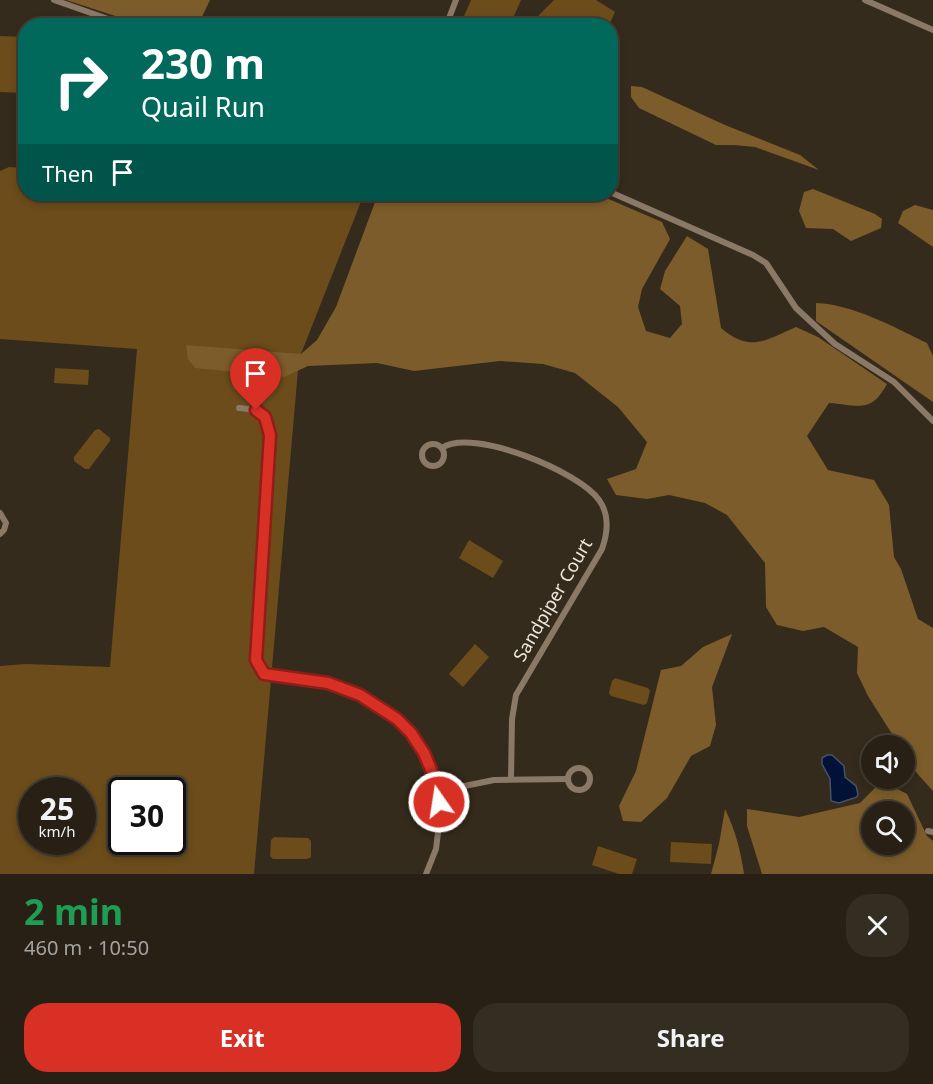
<!DOCTYPE html>
<meta charset="utf-8">
<style>
:root{--surface:#282015;--page:#342d22;--text:#f1f3f6;--muted:#a5a3a0;--line:#443e34;--accent:#d93025}
body{margin:0;font-family:"Noto Sans",sans-serif;background:var(--page);color:var(--text);height:100vh;display:flex;flex-direction:column;font-size:22px;white-space:nowrap}
*{box-sizing:border-box;margin:0}
p{font-size:20px;color:var(--muted)}
.icon{flex:none;width:33px;height:33px;fill:none;stroke:currentColor;stroke-width:2;stroke-linecap:round;stroke-linejoin:round}
.map{position:relative;height:874px;overflow:hidden}
.panel{display:flex;flex-direction:column;background:var(--surface);flex:1}
.panel>*{flex:none}
.banner{position:absolute;left:18px;top:18px;width:600px;height:183px;border-radius:24px;box-shadow:0 3px 9px #0003,0 0 0 2px var(--line);background:#00695c;color:#fff;overflow:hidden}
.controls{position:absolute;left:861px;top:735px;display:grid;gap:12px}
.controls a{display:grid;place-items:center;width:54px;height:54px;border-radius:50%;background:var(--surface);box-shadow:0 3px 9px #0003,0 0 0 2px var(--line);font-size:30px}
.speed{position:absolute;left:18px;top:777px;display:flex;gap:12px;font-size:30px;font-weight:700;text-align:center}
.speed>*{display:grid;place-content:center;width:78px;height:78px;border-radius:50%;background:var(--surface);box-shadow:0 3px 9px #0003,0 0 0 2px var(--line);line-height:1}
.speed small{font-size:15px;font-weight:400}
.speed .limit{border:3px solid #111;border-radius:9px;background:#fff;color:#111}
.pin{position:absolute;display:grid;place-items:center;width:51px;height:51px;color:#fff;margin:-62px -26px;border-radius:50% 50% 50% 0;rotate:-45deg;box-shadow:0 0 6px #0007}
.pin .icon{rotate:45deg}
.me{position:absolute;width:66px;margin:-33px;rotate:347deg;stroke-linejoin:round;filter:drop-shadow(0 0 4px #0008)}
.turn{display:flex;align-items:center;gap:21px;height:126px;padding:0 24px;font-size:27px}
.turn .icon{width:78px;height:78px;stroke-width:2.5}
.turn b{display:block;font-size:42px;line-height:51px}
.then{display:flex;align-items:center;height:57px;padding:0 24px;background:#0003;gap:12px;font-size:22px}
.round{display:grid;place-items:center;flex:none;width:63px;height:63px;border-radius:24px;background:var(--page)}
.headline{display:flex;align-items:center;justify-content:space-between;height:102px;padding:0 24px}
h1{font-size:36px;font-weight:700;line-height:45px;color:#1e9e55}
.button{display:flex;gap:12px;margin-top:auto;padding:12px 24px}
.button a{flex:1;height:69px;border-radius:24px;background:var(--accent);color:#fff;font-size:24px;font-weight:700;line-height:69px;text-align:center}
.button a+a{background:var(--page);color:var(--text)}
.map>svg:first-child{display:block}
</style>
<div class="map">
<svg width="933" height="874" viewBox="0 0 933 874">
<rect width="100%" height="100%" fill="#352b1c"/>
<!-- green -->
<g fill="#6b4c1a" fill-rule="evenodd">
<path d="M 471,0 L 521,0 L 510,25 L 460,25 Z"/>
<path d="M 554,0 L 596,0 L 615,12 L 609,25 L 535,25 L 539,15 Z"/>
<path d="M 0,36 L 25,37 L 25,93 L 0,92 Z"/>
<path d="M 9,167 L 25,168 L 26,194 L 364,194 L 299,359 L 254,874 L 0,874 L 0,666 L 26,664 L 110,667 L 137,349 L 0,339 L 0,171 ZM 32,790 L 82,790 L 82,842 L 32,842 ZM 122,790 L 172,790 L 172,842 L 122,842 Z"/>
<path d="M 55,368 L 89,370 L 88,385 L 54,383 Z"/>
<path d="M 99,429 L 110,438 L 110,441 L 89,469 L 85,469 L 74,461 L 74,457 L 95,430 Z"/>
<path d="M 469,540 L 503,561 L 493,578 L 459,558 Z"/>
<path d="M 475,644 L 489,657 L 463,687 L 449,674 Z"/>
<path d="M 615,678 L 648,688 L 650,691 L 647,703 L 644,705 L 611,696 L 609,693 L 612,681 Z"/>
<path d="M 274,837 L 308,838 L 311,841 L 311,857 L 307,859 L 273,859 L 270,856 L 271,840 Z"/>
<path d="M 671,842 L 712,844 L 711,864 L 670,862 Z"/>
<path d="M 598,846 L 637,859 L 632,874 L 619,874 L 592,865 Z"/>
</g>
<!-- forest -->
<g fill="#7c5c2a" fill-rule="evenodd">
<path d="M 66,0 L 210,0 L 198,25 L 143,25 Z"/>
<path d="M 631,86 L 642,87 L 725,125 L 800,155 L 819,170 L 755,147 L 734,145 L 716,145 L 639,108 L 631,97 Z"/>
<path d="M 813,189 L 875,214 L 882,219 L 881,228 L 851,241 L 833,229 L 806,228 L 799,211 L 804,192 Z"/>
<path d="M 378,194 L 597,194 L 662,222 L 670,239 L 642,289 L 638,307 L 646,331 L 670,338 L 682,324 L 680,306 L 660,289 L 665,271 L 687,236 L 708,249 L 721,328 C 750,353 766,340 796,327 L 818,337 L 887,384 C 871,414 858,405 829,403 L 807,436 L 828,470 L 874,480 L 889,505 L 894,557 L 901,569 L 918,619 L 933,628 L 933,791 C 922,778 904,763 904,746 L 899,745 L 868,696 L 857,673 L 858,647 L 824,627 L 803,631 L 777,625 L 766,607 L 765,563 L 727,515 L 705,503 L 669,495 L 647,499 L 616,495 L 607,479 L 636,469 L 647,442 L 618,407 L 575,373 L 543,364 L 500,361 L 414,371 L 377,363 L 308,366 L 284,377 L 195,368 L 188,359 L 186,345 L 301,354 L 317,340 L 336,307 Z"/>
<path d="M 915,205 L 933,210 L 933,247 L 898,223 L 903,211 Z"/>
<path d="M 816,303 C 852,304 894,327 927,343 L 933,356 L 933,402 L 816,321 Z"/>
<path d="M 732,634 L 712,687 L 716,725 L 710,746 L 691,756 L 667,798 L 641,822 L 623,821 L 619,806 L 636,771 L 661,670 L 681,666 L 703,647 Z"/>
<path d="M 882,781 L 907,794 L 927,836 L 933,841 L 933,874 L 762,874 L 747,826 L 747,809 L 799,817 L 860,803 ZM 872,812 L 904,812 L 904,844 L 872,844 Z"/>
<path d="M 725,809 C 735,829 741,852 744,874 L 711,874 L 719,844 Z"/>
</g>
<!-- water -->
<path fill="#011238" stroke="#48526a" stroke-width="1.5" d="M 827,755 L 832,755 L 844,766 L 845,777 L 856,786 L 858,794 L 857,797 L 839,803 L 831,801 L 830,779 L 822,764 L 822,758 Z"/>
<g fill="none" stroke-linecap="round" stroke-linejoin="round">
<!-- minor -->
<g stroke="#8a7966" stroke-width="6">
<path d="M 54,0 L 128,26"/>
<path d="M 865,0 L 933,30"/>
<path d="M 446,26 L 456,0"/>
<path d="M 610,192 L 753,255 L 766,263 L 796,308 L 810,321 L 835,344 L 894,382 L 933,421"/>
<path d="M 239,408 C 259,409 267,416 270,435 L 256,660 L 264,674 L 328,683 L 360,695 L 397,719 L 411,733 L 424,753 L 440,791 L 439,825 L 436,849 L 426,874"/>
<circle cx="433" cy="455" r="11"/>
<path d="M 442,448 C 472,427 580,472 599,500 C 610,515 608,532 602,549 L 516,695 L 512,719 L 511,779"/>
<path d="M 0,513 L 6,523 L 4,530 L 0,534"/>
<circle cx="579" cy="779" r="11"/>
<path d="M 440,791 L 494,780 L 567,779"/>
<path d="M 928,831 L 933,832"/>
</g>
</g>
<g fill="none" stroke-linecap="round" stroke-linejoin="round">
<!-- route casing -->
<g stroke="#8d1f18" stroke-width="15">
<path id="route" d="M 256,410 L 265,417 L 270,435 L 256,660 L 264,674 L 328,683 L 360,695 L 397,719 L 411,733 L 424,753 L 440,791 L 439,802"/>
</g>
<!-- route -->
<use href="#route" stroke="#d93025" stroke-width="10"/>
</g>
<g text-anchor="middle" stroke-width="5" stroke-linejoin="round" paint-order="stroke">
<!-- street labels -->
<g font-size="18" fill="#ede7de" stroke="#352b1c">
<text transform="translate(553 600) rotate(-60)" y="6">Sandpiper Court</text>
</g>
</g>
</svg>
<div class="controls">
<a><svg class="icon" aria-label="sound" viewBox="0 0 24 24"><path d="M4 9h4l5-4v14l-5-4H4zM17 9q2 3 0 6"/></svg></a>
<a><svg class="icon" aria-label="search" viewBox="0 0 24 24"><circle cx="10" cy="10" r="6"/><path d="M15 15l6 6"/></svg></a>
</div>
<div class="speed"><div>25<small>km/h</small></div><div class="limit">30</div></div>
<div class="pin" style="left:256px;top:410px;background:#d93025"><svg class="icon" aria-label="arrive" viewBox="0 0 24 24"><path d="M6 21V4h12l-3 4 3 4H6"/></svg></div>
<svg class="me" style="left:439px;top:802px" viewBox="-20 -20 40 40"><circle r="17" fill="#d93025" stroke="#fff" stroke-width="3"/><path d="M0-11L8 9 0 5-8 9z" fill="#fff"/></svg>
<div class="banner">
<div class="turn"><svg class="icon" aria-label="right" viewBox="0 0 24 24"><path d="M7 20v-9h11M14 6l5 5-5 5"/></svg><div><b>230 m</b>Quail Run</div></div>
<div class="then">Then<svg class="icon" aria-label="arrive" viewBox="0 0 24 24"><path d="M6 21V4h12l-3 4 3 4H6"/></svg></div>
</div>
</div>
<section class="panel">
<div class="headline"><div><h1>2 min</h1><p>460 m · 10:50</p></div><a class="round"><svg class="icon" aria-label="close" viewBox="0 0 24 24"><path d="M6 6l12 12M18 6L6 18"/></svg></a></div>
<div class="button"><a>Exit</a><a>Share</a></div>
</section>
